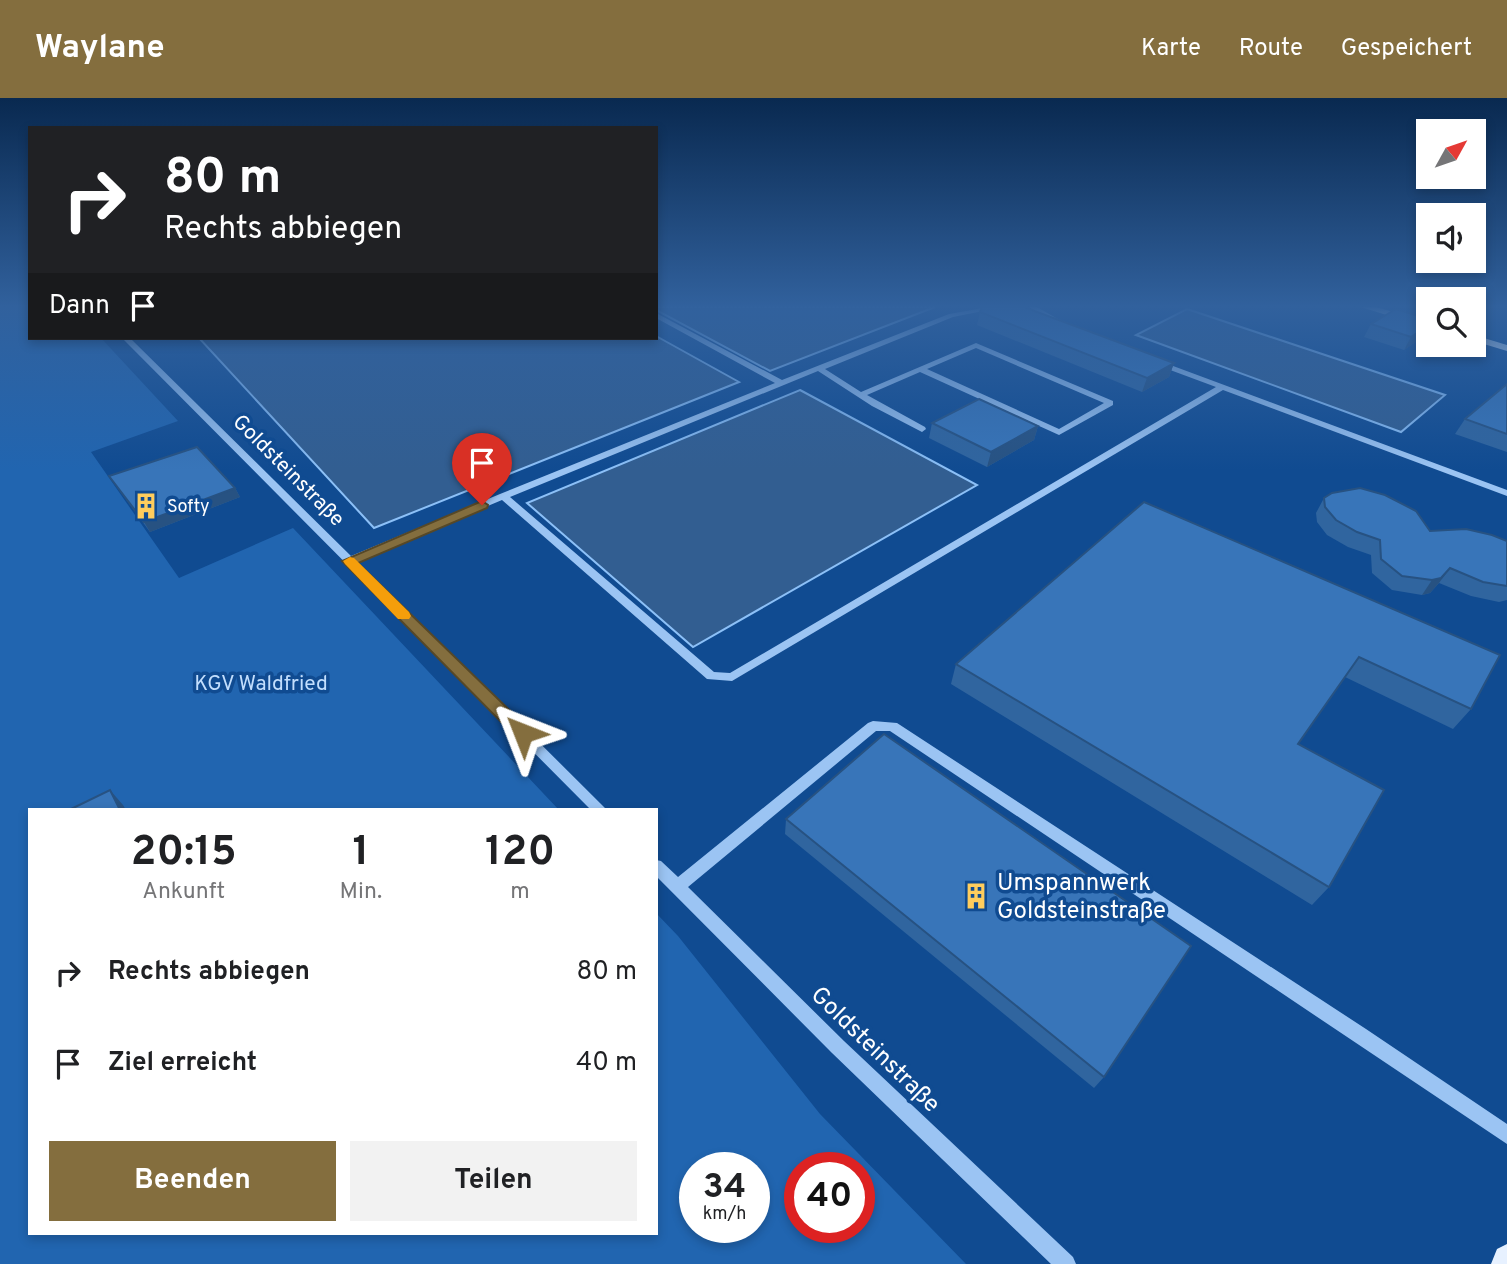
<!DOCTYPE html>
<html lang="de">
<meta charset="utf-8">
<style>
:root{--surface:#fff;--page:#f2f2f2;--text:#202124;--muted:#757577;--accent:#846e3e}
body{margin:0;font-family:Overpass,sans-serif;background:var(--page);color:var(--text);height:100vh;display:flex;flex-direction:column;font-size:26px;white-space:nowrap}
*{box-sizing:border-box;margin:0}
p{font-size:23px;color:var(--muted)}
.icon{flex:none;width:38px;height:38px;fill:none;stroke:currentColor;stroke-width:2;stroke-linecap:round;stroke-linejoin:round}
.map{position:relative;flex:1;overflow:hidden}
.side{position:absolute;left:28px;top:710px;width:630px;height:427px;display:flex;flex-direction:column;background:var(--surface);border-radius:0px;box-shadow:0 4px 10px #0003}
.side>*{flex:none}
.hud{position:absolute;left:28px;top:28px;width:630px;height:214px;border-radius:0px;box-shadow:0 4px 10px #0003;background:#202124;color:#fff;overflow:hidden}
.needle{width:46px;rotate:50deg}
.controls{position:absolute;left:1416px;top:21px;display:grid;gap:14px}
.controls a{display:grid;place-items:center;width:70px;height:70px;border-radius:0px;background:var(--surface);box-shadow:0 4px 10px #0003;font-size:35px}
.speed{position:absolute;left:679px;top:1054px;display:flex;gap:14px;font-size:35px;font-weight:700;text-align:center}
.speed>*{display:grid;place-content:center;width:91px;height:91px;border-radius:50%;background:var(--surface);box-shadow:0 4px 10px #0003;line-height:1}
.speed small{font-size:18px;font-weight:400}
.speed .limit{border:10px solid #d22;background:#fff;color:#111}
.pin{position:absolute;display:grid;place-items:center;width:60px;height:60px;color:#fff;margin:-72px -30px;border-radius:50% 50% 50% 0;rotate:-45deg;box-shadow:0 0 7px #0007}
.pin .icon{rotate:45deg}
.me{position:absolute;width:77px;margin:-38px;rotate:315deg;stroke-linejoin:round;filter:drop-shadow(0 0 5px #0008)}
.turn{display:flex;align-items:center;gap:24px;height:147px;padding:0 21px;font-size:32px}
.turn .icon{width:91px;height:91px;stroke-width:2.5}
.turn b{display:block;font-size:49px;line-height:60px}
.then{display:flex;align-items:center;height:66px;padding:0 21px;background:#0003;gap:14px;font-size:26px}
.eta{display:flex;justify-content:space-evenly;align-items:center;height:119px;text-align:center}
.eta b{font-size:42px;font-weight:700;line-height:49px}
.cta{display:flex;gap:14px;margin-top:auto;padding:14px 21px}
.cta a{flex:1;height:80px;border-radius:0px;background:var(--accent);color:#fff;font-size:28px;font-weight:700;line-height:80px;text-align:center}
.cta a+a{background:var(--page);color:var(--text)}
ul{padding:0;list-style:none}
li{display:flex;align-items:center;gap:21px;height:91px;padding:0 21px}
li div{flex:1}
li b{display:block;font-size:26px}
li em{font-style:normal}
header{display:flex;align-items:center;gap:42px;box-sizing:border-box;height:98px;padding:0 35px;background:var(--accent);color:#fff}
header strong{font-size:33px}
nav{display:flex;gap:38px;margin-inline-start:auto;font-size:24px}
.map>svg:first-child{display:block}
</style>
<header>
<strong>Waylane</strong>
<nav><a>Karte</a><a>Route</a><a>Gespeichert</a></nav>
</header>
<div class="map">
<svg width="1507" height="1166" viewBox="0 0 1507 1166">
<rect width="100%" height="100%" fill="#104b91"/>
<!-- green -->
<path fill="#2165b0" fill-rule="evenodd" d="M 0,209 L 30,209 L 30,240 L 101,240 L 178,323 L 91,354 L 179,480 L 293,430 L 559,712 L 30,712 L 30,1136 L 656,1136 L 656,815 L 678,838 L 820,1016 L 966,1166 L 0,1166 ZM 695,1069 L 754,1069 L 754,1129 L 695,1129 ZM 800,1069 L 859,1069 L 859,1129 L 800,1129 Z"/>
<!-- water -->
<g fill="#325e91" stroke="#8cc0f7" stroke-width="2">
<path d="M 656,209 L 935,209 L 770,273 L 656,212 Z"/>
<path d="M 1187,211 L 1445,297 L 1401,334 L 1136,237 Z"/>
<path d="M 656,238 L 739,284 L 374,430 L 199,240 Z"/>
<path d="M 800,292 L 977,387 L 693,549 L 527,405 Z"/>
</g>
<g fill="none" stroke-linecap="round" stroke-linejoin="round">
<!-- minor -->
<g fill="#9bc4f3" fill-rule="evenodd">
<path d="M 989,209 L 1003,209 L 953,219 L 825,271 L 861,294 L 976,245 L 1113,303 L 1113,307 L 1059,337 L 920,274 L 867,297 L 925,329 L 926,331 L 922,334 L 872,308 L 818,273 L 510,399 L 714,574 L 730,575 L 1216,289 L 1154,266 L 1153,264 L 1157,262 L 1507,392 L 1507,398 L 1223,292 L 732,583 L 707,581 L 502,402 L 357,463 L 607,712 L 591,712 L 122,240 L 130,240 L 351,458 L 500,396 L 775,285 L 656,220 L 656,215 L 782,282 L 949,216 ZM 976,250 L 1104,305 L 1059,331 L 927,271 Z"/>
<path d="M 1029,209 L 1037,209 L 1063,224 L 1056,226 Z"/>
<path d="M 873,623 L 897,625 L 1366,931 L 1507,1026 L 1507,1046 L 890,633 L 876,633 L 688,789 L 844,943 L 1073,1159 L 1076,1166 L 1051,1166 L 832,955 L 656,778 L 656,762 L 661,763 L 678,779 L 868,625 Z"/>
</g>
<!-- major -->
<g fill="#e7f1ff" fill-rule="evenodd">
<path d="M 1361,209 L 1376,209 L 1428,224 L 1428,230 Z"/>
<path d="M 1474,237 L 1507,247 L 1507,253 L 1474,243 Z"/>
<path d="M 1507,1146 L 1507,1166 L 1491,1166 L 1497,1151 Z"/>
</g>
</g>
<!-- wall -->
<g fill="#30659f">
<path d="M 980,214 L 1174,265 L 1169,279 L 1142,294 L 977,227 Z"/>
<path d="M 1371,226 L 1427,236 L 1404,252 L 1364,239 Z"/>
<path d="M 1507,286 L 1507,354 L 1455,336 L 1465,321 Z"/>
<path d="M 932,325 L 1038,328 L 1034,342 L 987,369 L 929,340 Z"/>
<path d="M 109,378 L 235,390 L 240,399 L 150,434 Z"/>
<path d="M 1324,400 L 1430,433 L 1507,443 L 1507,502 L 1499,504 L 1471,498 L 1439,485 L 1430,495 L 1422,497 L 1392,492 L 1372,475 L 1371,457 L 1348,449 L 1327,437 L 1317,424 L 1316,415 Z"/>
<path d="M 1144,404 L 1471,611 L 1453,631 L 1345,579 L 1298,646 L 1329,789 L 1312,807 L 951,586 L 956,566 Z"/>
<path d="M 786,721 L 1104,979 L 1094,990 L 785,736 Z"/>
</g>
<!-- shaded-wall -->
<g fill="#275282">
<path d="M 1428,227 L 1427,236 L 1404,252 L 1411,239 Z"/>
<path d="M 1174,265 L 1169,279 L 1142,294 L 1147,280 Z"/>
<path d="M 1038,328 L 1034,342 L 987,369 L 991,354 Z"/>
<path d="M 235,390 L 240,399 L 150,434 L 144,424 Z"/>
<path d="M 1450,470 L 1439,485 L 1430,495 L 1422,497 L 1432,482 Z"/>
<path d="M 110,692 L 123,707 L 126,712 L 120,712 Z"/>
</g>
<!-- building -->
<g fill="#3875b9" stroke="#275282" stroke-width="2">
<path d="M 982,209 L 1024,209 L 1174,265 L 1147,280 L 980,214 Z"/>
<path d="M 1396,211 L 1428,221 L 1428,227 L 1411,239 L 1371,226 Z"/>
<path d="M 1507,286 L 1507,336 L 1465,321 Z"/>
<path d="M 979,301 L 1038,328 L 991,354 L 932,325 Z"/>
<path d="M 197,349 L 235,390 L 144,424 L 109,378 Z"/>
<path d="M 1360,390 L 1385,397 L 1416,413 L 1430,433 L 1466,431 L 1492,437 L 1507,443 L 1507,488 L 1483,484 L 1450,470 L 1441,480 L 1432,482 L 1402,478 L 1381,461 L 1380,442 L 1357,434 L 1336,422 L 1325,409 L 1324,400 L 1332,395 Z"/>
<path d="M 1144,404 L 1500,557 L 1471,611 L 1359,559 L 1298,646 L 1384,692 L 1329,789 L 956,566 Z"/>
<path d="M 884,636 L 1191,848 L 1104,979 L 786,721 Z"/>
<path d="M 110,692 L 120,712 L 69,712 Z"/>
</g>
<!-- sky -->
<linearGradient id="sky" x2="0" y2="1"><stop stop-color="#092950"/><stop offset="0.56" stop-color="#31619d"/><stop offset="1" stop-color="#31619d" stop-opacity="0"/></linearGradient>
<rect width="1507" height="372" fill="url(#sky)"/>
<!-- route -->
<path fill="#846e3e" stroke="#564828" stroke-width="2" d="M 482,403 L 488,407 L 487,410 L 358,465 L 529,631 L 531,635 L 529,640 L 517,640 L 342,463 Z"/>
<!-- slow -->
<path fill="#f59e0b" d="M 350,459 L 354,460 L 409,514 L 411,518 L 409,521 L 398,521 L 345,466 L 343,463 Z"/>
<!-- icons -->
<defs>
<g id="building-bare" transform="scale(2.1)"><path d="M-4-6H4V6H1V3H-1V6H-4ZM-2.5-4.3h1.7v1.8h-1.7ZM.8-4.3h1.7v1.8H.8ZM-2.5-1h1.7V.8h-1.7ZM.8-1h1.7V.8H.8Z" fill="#ffcd5d" stroke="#104b91" stroke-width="2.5" paint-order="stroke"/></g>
</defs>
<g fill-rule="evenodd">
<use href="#building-bare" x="146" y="408"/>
<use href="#building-bare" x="976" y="798"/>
</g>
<g text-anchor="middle" stroke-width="7" stroke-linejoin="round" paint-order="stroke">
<!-- far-poi labels -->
<g font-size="18" fill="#fff" stroke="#104b91" text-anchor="start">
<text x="167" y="414">Softy</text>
</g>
<!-- street labels -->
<g font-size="21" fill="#fff" stroke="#104b91">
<text transform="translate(289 372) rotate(45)" y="7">Goldsteinstraße</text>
</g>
<!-- park labels -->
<g font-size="21" fill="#c2defd" stroke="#104b91">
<text x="261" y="592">KGV Waldfried</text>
</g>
<!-- near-poi labels -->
<g font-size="24" fill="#fff" stroke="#104b91" text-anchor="start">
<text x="997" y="792">Umspannwerk<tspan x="997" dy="28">Goldsteinstraße</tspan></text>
</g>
<!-- near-street labels -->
<g font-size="24" fill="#fff" stroke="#104b91">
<text transform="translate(876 951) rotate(44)" y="8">Goldsteinstraße</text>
</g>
</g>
</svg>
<div class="controls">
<a><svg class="needle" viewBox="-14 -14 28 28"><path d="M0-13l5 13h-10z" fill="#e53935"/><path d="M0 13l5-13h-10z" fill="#757577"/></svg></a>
<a><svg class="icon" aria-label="sound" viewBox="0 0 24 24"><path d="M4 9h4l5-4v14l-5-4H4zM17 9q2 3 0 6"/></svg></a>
<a><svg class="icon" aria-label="search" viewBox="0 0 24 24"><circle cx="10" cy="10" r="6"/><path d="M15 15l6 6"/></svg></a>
</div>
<div class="speed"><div>34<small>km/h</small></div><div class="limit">40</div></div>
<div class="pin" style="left:482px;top:407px;background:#d93025"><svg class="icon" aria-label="arrive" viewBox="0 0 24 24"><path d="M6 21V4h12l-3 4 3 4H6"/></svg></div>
<svg class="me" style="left:523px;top:635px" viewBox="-20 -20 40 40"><path d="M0-17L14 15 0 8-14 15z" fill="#846e3e" stroke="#fff" stroke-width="4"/></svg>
<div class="hud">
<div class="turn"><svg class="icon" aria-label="right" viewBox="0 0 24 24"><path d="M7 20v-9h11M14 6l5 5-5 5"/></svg><div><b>80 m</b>Rechts abbiegen</div></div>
<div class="then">Dann<svg class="icon" aria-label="arrive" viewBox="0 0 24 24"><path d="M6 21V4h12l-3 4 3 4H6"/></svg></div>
</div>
<section class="side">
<div class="eta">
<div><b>20:15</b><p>Ankunft</p></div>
<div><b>1</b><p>Min.</p></div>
<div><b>120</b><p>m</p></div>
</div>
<ul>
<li><svg class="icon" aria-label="right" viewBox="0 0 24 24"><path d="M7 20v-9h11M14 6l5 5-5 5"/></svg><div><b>Rechts abbiegen</b></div><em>80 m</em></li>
<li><svg class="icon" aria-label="arrive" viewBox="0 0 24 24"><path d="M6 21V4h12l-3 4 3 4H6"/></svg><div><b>Ziel erreicht</b></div><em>40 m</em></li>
</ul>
<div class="cta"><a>Beenden</a><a>Teilen</a></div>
</section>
</div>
